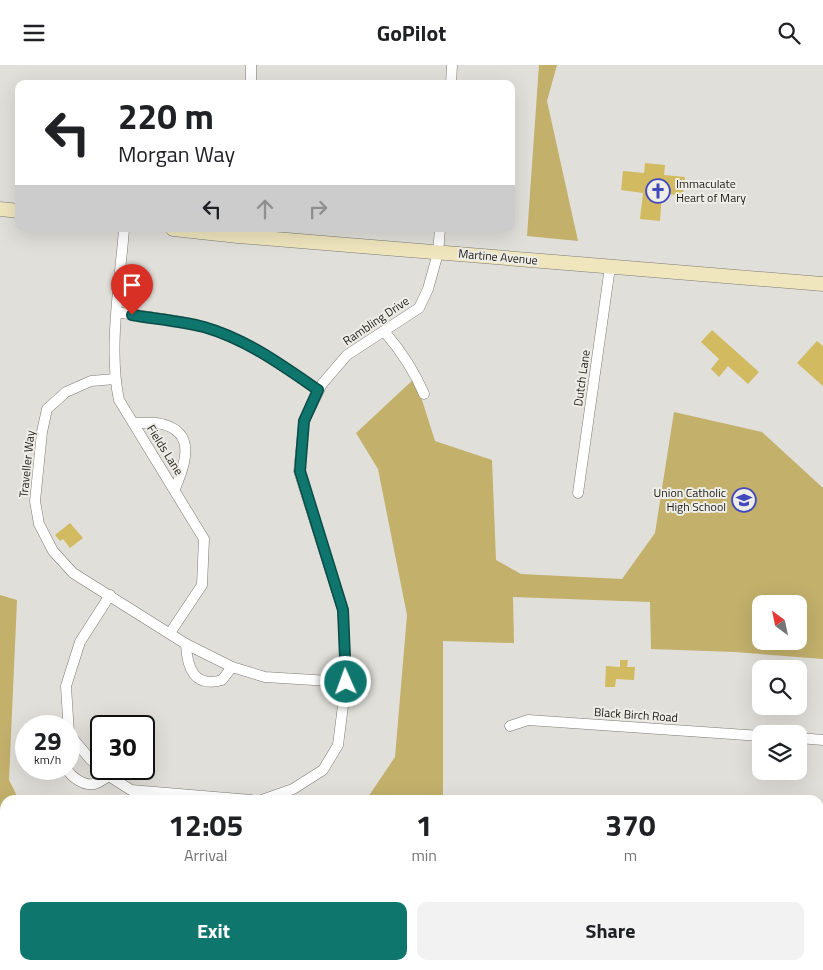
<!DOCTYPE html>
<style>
:root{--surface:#fff;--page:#f2f2f2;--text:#202124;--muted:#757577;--accent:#0f766e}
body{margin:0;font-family:"Titillium Web",sans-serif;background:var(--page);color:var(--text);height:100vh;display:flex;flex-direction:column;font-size:19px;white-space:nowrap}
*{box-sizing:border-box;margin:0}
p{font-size:16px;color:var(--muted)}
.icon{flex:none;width:28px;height:28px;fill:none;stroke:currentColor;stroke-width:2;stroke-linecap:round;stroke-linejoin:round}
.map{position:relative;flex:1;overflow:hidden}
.details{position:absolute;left:0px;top:730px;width:824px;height:175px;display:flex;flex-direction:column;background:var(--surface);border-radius:15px 15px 0 0;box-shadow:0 5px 20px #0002}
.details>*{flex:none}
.banner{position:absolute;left:15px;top:15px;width:500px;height:152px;border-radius:10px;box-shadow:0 5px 20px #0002;background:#fff;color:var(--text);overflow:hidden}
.needle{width:32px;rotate:327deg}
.controls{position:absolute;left:752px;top:530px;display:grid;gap:10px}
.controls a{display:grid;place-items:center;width:55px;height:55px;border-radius:10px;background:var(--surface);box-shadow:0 5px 20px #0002;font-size:25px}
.speed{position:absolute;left:15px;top:650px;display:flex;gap:10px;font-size:25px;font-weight:700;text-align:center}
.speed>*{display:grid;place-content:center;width:65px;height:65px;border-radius:50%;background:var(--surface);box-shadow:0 5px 20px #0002;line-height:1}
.speed small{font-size:12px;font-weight:400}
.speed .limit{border:2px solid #111;border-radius:8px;background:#fff;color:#111}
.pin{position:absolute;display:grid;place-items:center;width:42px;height:42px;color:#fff;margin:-51px -21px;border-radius:50% 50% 50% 0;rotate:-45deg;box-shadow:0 0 5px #0007}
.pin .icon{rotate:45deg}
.me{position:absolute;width:55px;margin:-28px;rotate:358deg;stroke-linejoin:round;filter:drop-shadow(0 0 4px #0008)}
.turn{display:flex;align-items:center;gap:18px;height:105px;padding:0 20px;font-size:22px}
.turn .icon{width:65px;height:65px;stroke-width:2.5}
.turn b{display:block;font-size:35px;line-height:42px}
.lanes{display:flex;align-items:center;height:48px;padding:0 20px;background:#0003;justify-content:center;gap:25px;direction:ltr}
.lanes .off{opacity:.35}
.eta{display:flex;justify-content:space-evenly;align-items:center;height:85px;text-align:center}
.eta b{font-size:30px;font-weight:700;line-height:35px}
.primary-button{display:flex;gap:10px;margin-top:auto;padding:10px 20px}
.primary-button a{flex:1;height:58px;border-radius:10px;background:var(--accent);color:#fff;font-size:20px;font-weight:700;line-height:58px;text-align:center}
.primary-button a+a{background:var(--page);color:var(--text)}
header{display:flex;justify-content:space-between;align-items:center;height:65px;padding:0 20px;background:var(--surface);font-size:22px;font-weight:700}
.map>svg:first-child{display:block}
</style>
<header><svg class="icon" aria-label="menu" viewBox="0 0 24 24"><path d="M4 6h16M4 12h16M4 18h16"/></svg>GoPilot<svg class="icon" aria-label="search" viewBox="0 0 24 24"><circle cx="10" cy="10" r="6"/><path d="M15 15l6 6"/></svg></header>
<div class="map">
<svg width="823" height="905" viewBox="0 0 823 905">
<rect width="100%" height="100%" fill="#e1dfd9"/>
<!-- green -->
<g fill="#c2b06b" fill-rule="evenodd">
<path d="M 539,0 L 557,0 L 547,36 L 578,176 L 527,171 Z"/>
<path d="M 415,313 L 435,376 L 492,395 L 496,495 L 521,509 L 622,514 L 655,468 L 674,347 L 762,367 L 823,423 L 823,594 L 735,587 L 651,584 L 650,537 L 513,532 L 514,578 L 443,576 L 443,735 L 366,735 L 395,692 L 407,550 L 378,404 L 356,368 ZM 761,539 L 799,539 L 799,576 L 761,576 Z"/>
<path d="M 0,530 L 17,535 L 9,715 L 19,735 L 5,735 L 5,761 L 0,760 Z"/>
<rect x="819" y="746" width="4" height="75"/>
<path d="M 0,772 L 5,773 L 5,900 L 438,900 L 438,905 L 0,905 Z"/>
</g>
<!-- building -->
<g fill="#d1ba5f">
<path d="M 645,98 L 665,100 L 664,110 L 685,112 L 683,131 L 662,128 L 660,156 L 640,154 L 643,128 L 621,125 L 623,106 L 644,108 Z"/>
<path d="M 712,265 L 759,307 L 748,319 L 728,301 L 719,312 L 711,304 L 719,294 L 701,277 Z"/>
<path d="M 817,276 L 823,281 L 823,321 L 797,298 Z"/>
<path d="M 70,458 L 83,473 L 70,483 L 63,474 L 60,476 L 55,470 Z"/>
<path d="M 620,595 L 628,595 L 627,602 L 635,602 L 634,615 L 616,614 L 615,622 L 605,622 L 606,601 L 620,602 Z"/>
</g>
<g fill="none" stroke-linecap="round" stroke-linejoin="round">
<!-- street casing -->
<g stroke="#7c7b75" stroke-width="11">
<g id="street">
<path d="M 251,19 L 251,0"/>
<path d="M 451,19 L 452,0"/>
<path d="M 124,164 C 120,217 108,284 119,335 L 204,474 L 202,520 L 170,568"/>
<path d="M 117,247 C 151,253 189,255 222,268 C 257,282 287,304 318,325"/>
<path d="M 384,266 C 401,286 414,305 424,329"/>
<path d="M 115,314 L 91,316 L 66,327 L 47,344 L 42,367 L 35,436 L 39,459 L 53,486 L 73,508 L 186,579 L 232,602 L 265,612 L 346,617"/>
<path d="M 134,358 C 143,358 153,357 162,359 C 198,368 184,401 175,424"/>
<path d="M 578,428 L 610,202"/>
<path d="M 110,530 L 80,577 L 66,621 L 69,669 L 90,694 L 109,711 L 131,725 L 251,735"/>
<path d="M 186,579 C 187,603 194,623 222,615 L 232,602"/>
<path d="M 510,661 L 528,655 L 761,671"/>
<path d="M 799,673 L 823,675"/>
<path d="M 67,704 C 71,712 84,721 94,719 C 99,718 105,713 109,711"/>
<path d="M 262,735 L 293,724 L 323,705 L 338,680 L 346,617 L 343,545 L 299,406 L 304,356 L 322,319 L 347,290 L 419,243 L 428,224 L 438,188 L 440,164"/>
<path d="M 538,905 L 618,901 L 710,905"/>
</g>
</g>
<!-- secondary casing -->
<g stroke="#7c7b75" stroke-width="15">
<g id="secondary">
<path d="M 0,144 L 19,146"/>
<path d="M 173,164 L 238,171 L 823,219"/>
</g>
</g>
<!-- street -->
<use href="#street" stroke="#fff" stroke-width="10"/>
<!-- secondary -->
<use href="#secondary" stroke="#efe6be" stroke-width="14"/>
</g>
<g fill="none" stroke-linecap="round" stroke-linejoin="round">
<!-- route casing -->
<g stroke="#0a4d48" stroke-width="12">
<path id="route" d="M 132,250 C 155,254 181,256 204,262 C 246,274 282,300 318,325 L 304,356 L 300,406 L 343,545 L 346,617"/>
</g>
<!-- route -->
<use href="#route" stroke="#0f766e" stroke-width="9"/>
</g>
<!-- icons -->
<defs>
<g id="church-ring" transform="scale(1.25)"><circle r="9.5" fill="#eeede6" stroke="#4248bd" stroke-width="1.5"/><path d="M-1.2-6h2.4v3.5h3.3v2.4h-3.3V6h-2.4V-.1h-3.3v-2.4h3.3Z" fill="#4248bd"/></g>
<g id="school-ring" transform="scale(1.25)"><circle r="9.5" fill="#eeede6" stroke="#4248bd" stroke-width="1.5"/><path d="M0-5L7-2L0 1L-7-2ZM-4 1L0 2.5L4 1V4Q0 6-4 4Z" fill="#4248bd"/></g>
</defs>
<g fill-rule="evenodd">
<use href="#church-ring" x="658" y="126"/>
<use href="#school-ring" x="744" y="435"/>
</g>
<g text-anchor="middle" stroke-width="4" stroke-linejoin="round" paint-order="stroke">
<!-- poi labels -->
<g font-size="12" fill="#1d1c1a" stroke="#eeede6" text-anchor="start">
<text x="676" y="123">Immaculate<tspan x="676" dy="14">Heart of Mary</tspan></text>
<text x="726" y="432" text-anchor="end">Union Catholic<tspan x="726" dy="14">High School</tspan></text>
</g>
<!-- street labels -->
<g font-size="12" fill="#1d1c1a" stroke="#eeede6">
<text transform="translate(498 192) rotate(5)" y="4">Martine Avenue</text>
<text transform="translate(376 256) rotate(-34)" y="4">Rambling Drive</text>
<text transform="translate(582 313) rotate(-82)" y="4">Dutch Lane</text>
<text transform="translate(165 385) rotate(58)" y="4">Fields Lane</text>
<text transform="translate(27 399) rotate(-84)" y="4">Traveller Way</text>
<text transform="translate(636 650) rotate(4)" y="4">Black Birch Road</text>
</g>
</g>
</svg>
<div class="controls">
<a><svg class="needle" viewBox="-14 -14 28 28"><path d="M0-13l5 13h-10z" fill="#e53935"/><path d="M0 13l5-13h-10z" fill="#757577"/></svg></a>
<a><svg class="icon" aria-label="search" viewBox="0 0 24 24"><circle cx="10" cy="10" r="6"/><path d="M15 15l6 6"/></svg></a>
<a><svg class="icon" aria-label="layers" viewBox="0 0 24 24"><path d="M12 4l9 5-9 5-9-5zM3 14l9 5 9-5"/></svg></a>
</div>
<div class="speed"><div>29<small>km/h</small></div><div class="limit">30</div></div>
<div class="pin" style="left:132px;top:250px;background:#d93025"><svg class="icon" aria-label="arrive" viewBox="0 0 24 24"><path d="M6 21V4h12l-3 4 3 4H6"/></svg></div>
<svg class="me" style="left:346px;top:617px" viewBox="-20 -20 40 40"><circle r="17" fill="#0f766e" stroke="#fff" stroke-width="3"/><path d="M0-11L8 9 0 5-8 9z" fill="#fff"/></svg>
<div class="banner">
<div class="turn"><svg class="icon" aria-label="left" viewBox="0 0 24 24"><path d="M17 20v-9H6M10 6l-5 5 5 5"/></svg><div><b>220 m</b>Morgan Way</div></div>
<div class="lanes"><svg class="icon" aria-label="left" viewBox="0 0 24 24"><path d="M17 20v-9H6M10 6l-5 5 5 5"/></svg><svg class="icon off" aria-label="ahead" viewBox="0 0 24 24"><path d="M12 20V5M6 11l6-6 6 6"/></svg><svg class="icon off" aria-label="right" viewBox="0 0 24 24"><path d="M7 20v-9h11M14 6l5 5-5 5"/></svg></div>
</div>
<section class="details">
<div class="eta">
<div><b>12:05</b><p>Arrival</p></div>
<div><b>1</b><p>min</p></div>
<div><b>370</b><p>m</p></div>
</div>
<div class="primary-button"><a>Exit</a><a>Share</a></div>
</section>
</div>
